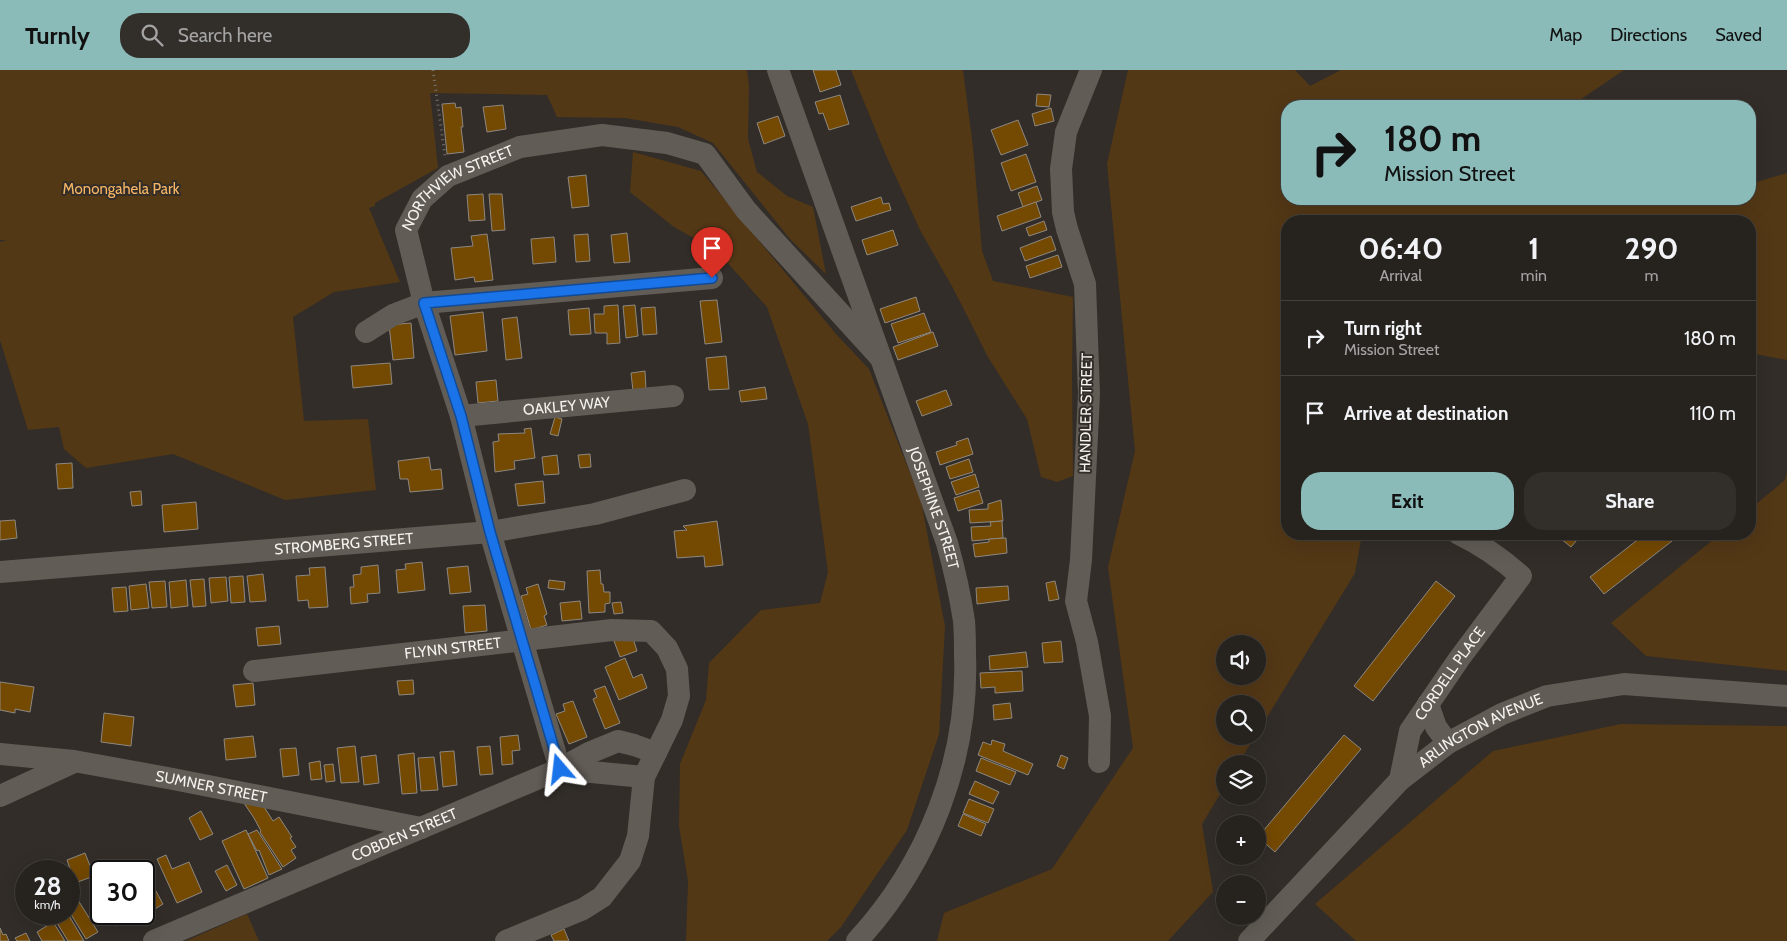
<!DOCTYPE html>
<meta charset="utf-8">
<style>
:root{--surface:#26221e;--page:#322f2b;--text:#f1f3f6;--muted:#a4a4a4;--line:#423f3c;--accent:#8bbbb9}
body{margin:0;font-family:Cabin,sans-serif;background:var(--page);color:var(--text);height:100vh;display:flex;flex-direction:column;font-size:19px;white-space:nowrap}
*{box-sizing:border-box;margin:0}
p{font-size:16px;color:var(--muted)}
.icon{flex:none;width:28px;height:28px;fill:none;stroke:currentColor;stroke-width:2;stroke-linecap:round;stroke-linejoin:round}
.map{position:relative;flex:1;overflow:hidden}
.panel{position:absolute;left:1281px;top:145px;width:475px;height:325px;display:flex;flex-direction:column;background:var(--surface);border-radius:20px;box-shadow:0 5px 20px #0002,0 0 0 1px var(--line)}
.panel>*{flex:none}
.guide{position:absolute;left:1281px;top:30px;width:475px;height:105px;border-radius:20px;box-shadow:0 5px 20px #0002,0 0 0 1px var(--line);background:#8bbbb9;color:#111;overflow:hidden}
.controls{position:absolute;left:1216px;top:565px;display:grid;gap:10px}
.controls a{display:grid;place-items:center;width:50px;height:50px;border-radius:50%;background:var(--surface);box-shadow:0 5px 20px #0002,0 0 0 1px var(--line);font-size:25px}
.speed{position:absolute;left:15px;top:790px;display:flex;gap:10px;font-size:25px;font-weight:700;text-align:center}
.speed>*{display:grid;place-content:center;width:65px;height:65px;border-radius:50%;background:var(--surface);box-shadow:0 5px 20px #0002,0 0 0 1px var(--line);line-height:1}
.speed small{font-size:12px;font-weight:400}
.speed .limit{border:2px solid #111;border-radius:8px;background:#fff;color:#111}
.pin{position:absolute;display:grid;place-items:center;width:42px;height:42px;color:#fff;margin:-51px -21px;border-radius:50% 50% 50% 0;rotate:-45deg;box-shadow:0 0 5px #0007}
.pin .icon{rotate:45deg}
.me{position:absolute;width:55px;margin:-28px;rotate:343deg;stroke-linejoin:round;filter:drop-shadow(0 0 4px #0008)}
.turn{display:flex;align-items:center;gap:18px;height:105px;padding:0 20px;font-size:22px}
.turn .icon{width:65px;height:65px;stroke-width:2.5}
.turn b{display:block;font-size:35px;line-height:42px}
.eta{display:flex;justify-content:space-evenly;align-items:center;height:85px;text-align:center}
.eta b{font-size:30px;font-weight:800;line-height:35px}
.action{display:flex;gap:10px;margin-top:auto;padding:10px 20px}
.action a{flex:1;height:58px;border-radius:20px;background:var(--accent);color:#111;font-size:20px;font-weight:800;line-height:58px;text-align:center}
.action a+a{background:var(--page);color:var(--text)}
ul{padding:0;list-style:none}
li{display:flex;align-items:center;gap:15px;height:75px;padding:0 20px;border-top:1px solid var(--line)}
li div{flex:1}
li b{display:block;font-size:19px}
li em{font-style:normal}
header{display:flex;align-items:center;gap:30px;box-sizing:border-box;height:70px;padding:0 25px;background:var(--accent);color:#111}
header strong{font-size:24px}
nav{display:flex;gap:28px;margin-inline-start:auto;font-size:18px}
.search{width:350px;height:45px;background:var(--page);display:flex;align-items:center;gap:12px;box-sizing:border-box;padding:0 18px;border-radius:20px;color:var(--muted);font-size:19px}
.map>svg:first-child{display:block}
</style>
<header>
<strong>Turnly</strong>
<div class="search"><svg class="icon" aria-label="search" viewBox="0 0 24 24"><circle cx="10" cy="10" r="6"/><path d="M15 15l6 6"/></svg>Search here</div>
<nav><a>Map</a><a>Directions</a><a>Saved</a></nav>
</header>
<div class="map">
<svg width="1787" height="871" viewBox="0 0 1787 871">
<rect width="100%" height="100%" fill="#322d28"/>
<!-- green -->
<g fill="#533816" fill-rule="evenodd">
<path d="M 0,0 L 747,0 L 749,16 L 748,69 L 757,102 L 787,126 L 813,137 L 826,204 L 790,169 L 713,73 L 678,57 L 625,48 L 557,47 L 547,25 L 430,23 L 438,98 L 375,133 L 375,136 L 369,138 L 400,212 L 334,222 L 293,247 L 304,351 L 368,349 L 376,420 L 285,430 L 173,384 L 86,398 L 64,379 L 59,357 L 28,360 L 0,270 L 0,172 L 7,170 L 0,170 Z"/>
<path d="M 851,0 L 963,0 L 973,77 L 982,181 L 993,211 L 1073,227 L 1072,305 L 1073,406 L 1057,412 L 1041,407 L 1027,349 L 988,287 L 953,218 L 920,160 L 885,83 Z"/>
<path d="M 1128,0 L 1295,0 L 1310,16 L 1341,0 L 1624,0 L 1571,36 L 1288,36 L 1288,129 L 1663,129 L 1672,135 L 1694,129 L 1750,129 L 1750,114 L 1787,103 L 1787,290 L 1750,283 L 1750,151 L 1288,151 L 1288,464 L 1362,464 L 1355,503 L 1258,662 L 1258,634 L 1225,634 L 1225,666 L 1255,666 L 1238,694 L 1225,694 L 1225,716 L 1202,754 L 1213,822 L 1168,871 L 937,871 L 944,843 L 1052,799 L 1133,678 L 1108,497 L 1135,381 L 1107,94 ZM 1225,574 L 1258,574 L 1258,606 L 1225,606 Z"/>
<path d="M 633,82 L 701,101 L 836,264 L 869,299 L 921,431 L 945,556 L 939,664 L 907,760 L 841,857 L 827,871 L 686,871 L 688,811 L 679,756 L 680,694 L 706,630 L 709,593 L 761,540 L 820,533 L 828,502 L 808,354 L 767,237 L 717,181 L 674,157 L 630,122 Z"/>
<path d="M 1787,402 L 1787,601 L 1646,586 L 1611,553 L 1720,464 L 1750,464 L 1750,439 L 1785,410 Z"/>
<path d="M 1621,654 L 1787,656 L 1787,871 L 1356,871 L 1315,834 L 1493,681 Z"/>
<path d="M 247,844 L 259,871 L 186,871 Z"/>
</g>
<!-- building -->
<g fill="#744902" stroke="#8d8881">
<path d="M 813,0 L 836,0 L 841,15 L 820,22 Z"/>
<path d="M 1037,24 L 1051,25 L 1049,37 L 1036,36 Z"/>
<path d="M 840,25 L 849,54 L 829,60 L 823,43 L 819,44 L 815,32 Z"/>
<path d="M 455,33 L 456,38 L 461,37 L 463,57 L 461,57 L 464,82 L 447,84 L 442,34 Z"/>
<path d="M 503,35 L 506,59 L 487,62 L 483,37 Z"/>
<path d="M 1051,38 L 1054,51 L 1035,56 L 1032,44 Z"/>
<path d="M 778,46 L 785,66 L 764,74 L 757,53 Z"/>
<path d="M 1018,50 L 1028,75 L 1001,85 L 991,60 Z"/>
<path d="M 1026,84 L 1036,112 L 1011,121 L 1001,93 Z"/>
<path d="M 586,105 L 589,136 L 572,138 L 568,107 Z"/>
<path d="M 1037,116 L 1042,130 L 1023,137 L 1018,123 Z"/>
<path d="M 483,124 L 485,150 L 469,151 L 467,125 Z"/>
<path d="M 489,124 L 502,124 L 505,160 L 492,161 Z"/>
<path d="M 881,127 L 883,134 L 889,133 L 891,140 L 856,151 L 851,137 Z"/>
<path d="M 1036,132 L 1041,147 L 1002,161 L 997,146 Z"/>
<path d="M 1044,151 L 1047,160 L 1029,166 L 1026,158 Z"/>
<path d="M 893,160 L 898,175 L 867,185 L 862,170 Z"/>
<path d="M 627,163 L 630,192 L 614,193 L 611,165 Z"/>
<path d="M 487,164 L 493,210 L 475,212 L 474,207 L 455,210 L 451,178 L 473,176 L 471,166 Z"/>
<path d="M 588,164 L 590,191 L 576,192 L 574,165 Z"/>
<path d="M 1051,166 L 1056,180 L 1025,191 L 1020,178 Z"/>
<path d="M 554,167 L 556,192 L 533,194 L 531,169 Z"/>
<path d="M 1058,185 L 1062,197 L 1030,208 L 1026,196 Z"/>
<path d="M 916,227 L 920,241 L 885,253 L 880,239 Z"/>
<path d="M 717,230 L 722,272 L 705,274 L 700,231 Z"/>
<path d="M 618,235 L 620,273 L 607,274 L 607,263 L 595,263 L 594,244 L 604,244 L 604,236 Z"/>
<path d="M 635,235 L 638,266 L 626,268 L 623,236 Z"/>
<path d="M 655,237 L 657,264 L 643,265 L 641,238 Z"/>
<path d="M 589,238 L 591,264 L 570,265 L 568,240 Z"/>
<path d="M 483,242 L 487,281 L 455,285 L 450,246 Z"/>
<path d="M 924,243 L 931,262 L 898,273 L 891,254 Z"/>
<path d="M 517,247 L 522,288 L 506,290 L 502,249 Z"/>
<path d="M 411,253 L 414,288 L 393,290 L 389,255 Z"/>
<path d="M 933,262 L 938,276 L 898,290 L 893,277 Z"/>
<path d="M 726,286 L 729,319 L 709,320 L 706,288 Z"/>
<path d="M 390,293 L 392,314 L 353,318 L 351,296 Z"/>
<path d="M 645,301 L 646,319 L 633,321 L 631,303 Z"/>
<path d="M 496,310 L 498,331 L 478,333 L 476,312 Z"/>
<path d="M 765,317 L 767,329 L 741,332 L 739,321 Z"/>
<path d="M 946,320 L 952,335 L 922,346 L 916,331 Z"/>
<path d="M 555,347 L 562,349 L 558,366 L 550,364 Z"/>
<path d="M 531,358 L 535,388 L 514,391 L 515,399 L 495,402 L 493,372 L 499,371 L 498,364 L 525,363 L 524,359 Z"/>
<path d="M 968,368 L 973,384 L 940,395 L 936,382 L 957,375 L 956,372 Z"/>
<path d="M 590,384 L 591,397 L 580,398 L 578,385 Z"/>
<path d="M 557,385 L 559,404 L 544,405 L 542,387 Z"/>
<path d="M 429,387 L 431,400 L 441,399 L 443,419 L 410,422 L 408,409 L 400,409 L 398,391 Z"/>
<path d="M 969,389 L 973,402 L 950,409 L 946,397 Z"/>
<path d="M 72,393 L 73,418 L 58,419 L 56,394 Z"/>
<path d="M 975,404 L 979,417 L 956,425 L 951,412 Z"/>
<path d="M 543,411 L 545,433 L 518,436 L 515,414 Z"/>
<path d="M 979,420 L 983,433 L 958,441 L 954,428 Z"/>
<path d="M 141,421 L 142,435 L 132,436 L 130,422 Z"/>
<path d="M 1001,430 L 1003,451 L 970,453 L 969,440 L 988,439 L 988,434 Z"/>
<path d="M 196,432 L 198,459 L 164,462 L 162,435 Z"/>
<path d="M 15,450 L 17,468 L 0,470 L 0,451 Z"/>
<path d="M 717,451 L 723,495 L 705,497 L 704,486 L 677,488 L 674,461 L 687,460 L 683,456 Z"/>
<path d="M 1002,451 L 1003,468 L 972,471 L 971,457 L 991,456 L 990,452 Z"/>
<path d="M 1555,464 L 1582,464 L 1571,477 Z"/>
<path d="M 1645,464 L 1681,464 L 1604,524 L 1590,507 Z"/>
<path d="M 1006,468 L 1007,483 L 975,487 L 973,474 L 989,472 L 989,469 Z"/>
<path d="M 422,492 L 425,520 L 398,523 L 396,500 L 406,499 L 405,494 Z"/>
<path d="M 378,495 L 380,523 L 367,524 L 368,532 L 351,534 L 350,517 L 354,517 L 353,505 L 361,504 L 361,497 Z"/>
<path d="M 468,496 L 471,522 L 450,524 L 447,498 Z"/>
<path d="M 325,497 L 328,537 L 309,538 L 308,530 L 298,531 L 296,506 L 310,505 L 309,498 Z"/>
<path d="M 600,500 L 601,514 L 603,514 L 604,522 L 610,522 L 610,533 L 605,534 L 605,542 L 589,543 L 587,501 Z"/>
<path d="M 263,504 L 266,531 L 250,532 L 247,506 Z"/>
<path d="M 243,506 L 245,532 L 231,533 L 229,507 Z"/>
<path d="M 226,507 L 228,531 L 211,533 L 209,508 Z"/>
<path d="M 204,509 L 206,536 L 193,537 L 190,510 Z"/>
<path d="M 186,510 L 188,536 L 171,538 L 169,512 Z"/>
<path d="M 549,510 L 565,512 L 564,520 L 548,518 Z"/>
<path d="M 165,511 L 167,537 L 152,538 L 149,512 Z"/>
<path d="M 1055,511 L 1059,529 L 1049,531 L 1046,513 Z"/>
<path d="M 1436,511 L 1455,526 L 1373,631 L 1354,616 Z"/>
<path d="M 146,514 L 149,538 L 131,540 L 129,516 Z"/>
<path d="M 538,514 L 547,544 L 544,546 L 547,555 L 531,560 L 521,526 L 528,524 L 526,518 Z"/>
<path d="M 1008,516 L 1009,530 L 977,534 L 976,518 Z"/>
<path d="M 126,517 L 128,541 L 114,542 L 112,518 Z"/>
<path d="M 580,531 L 582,549 L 562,551 L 560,533 Z"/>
<path d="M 621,532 L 623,543 L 614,544 L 612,533 Z"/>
<path d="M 485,535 L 487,561 L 465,563 L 463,536 Z"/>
<path d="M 279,556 L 281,574 L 258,576 L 256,558 Z"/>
<path d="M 632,565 L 637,581 L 620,587 L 614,571 Z"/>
<path d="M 1061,571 L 1063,592 L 1044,593 L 1042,573 Z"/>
<path d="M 1026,582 L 1028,597 L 990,600 L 989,586 Z"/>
<path d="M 625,588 L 633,608 L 642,604 L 647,618 L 619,630 L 605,597 Z"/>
<path d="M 1022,601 L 1023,621 L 995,623 L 995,617 L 981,618 L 980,603 Z"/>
<path d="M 413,610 L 414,624 L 399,625 L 397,611 Z"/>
<path d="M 0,612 L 34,617 L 30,642 L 15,639 L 15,643 L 0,640 Z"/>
<path d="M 253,613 L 255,635 L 236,637 L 233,615 Z"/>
<path d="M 605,616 L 620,653 L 605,659 L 593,629 L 597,627 L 594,620 Z"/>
<path d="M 573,631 L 587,667 L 569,674 L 556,644 L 565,641 L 563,634 Z"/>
<path d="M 1010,633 L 1012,648 L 994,650 L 993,635 Z"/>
<path d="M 104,643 L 134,647 L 131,676 L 101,672 Z"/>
<path d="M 518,665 L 520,680 L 512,681 L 513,694 L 502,695 L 500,667 Z"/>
<path d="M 1344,665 L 1361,679 L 1275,782 L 1258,767 Z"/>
<path d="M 253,666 L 256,687 L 226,690 L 224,669 Z"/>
<path d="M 992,670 L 1005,674 L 1003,681 L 1033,694 L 1028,705 L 978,685 L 983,672 L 991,675 Z"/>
<path d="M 355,676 L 359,712 L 341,713 L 337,678 Z"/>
<path d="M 490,676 L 493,704 L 480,705 L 477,677 Z"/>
<path d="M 296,678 L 299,705 L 283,707 L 280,679 Z"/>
<path d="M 454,681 L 457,715 L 443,717 L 440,682 Z"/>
<path d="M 414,683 L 417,723 L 402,724 L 398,685 Z"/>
<path d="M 376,685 L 379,713 L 364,715 L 361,687 Z"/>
<path d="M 1061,685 L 1068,688 L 1064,699 L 1057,696 Z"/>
<path d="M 434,687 L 438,720 L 421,721 L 418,688 Z"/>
<path d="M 981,688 L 1016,702 L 1010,715 L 976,701 Z"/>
<path d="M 320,691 L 322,709 L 311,710 L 309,693 Z"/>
<path d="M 333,694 L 335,711 L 326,712 L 324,695 Z"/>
<path d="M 975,711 L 999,722 L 993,734 L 969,724 Z"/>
<path d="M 969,729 L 994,739 L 988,753 L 963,743 Z"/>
<path d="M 261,732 L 273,751 L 279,747 L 292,767 L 290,768 L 296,777 L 291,780 L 296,788 L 283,797 L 260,762 L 261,761 L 254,748 L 244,733 Z"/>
<path d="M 201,741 L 213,764 L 200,770 L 189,748 Z"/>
<path d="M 963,744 L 986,754 L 981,766 L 958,756 Z"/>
<path d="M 246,760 L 268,808 L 244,819 L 222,771 Z"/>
<path d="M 257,760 L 282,799 L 269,805 L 259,780 L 257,781 L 248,764 Z"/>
<path d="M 85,783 L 94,806 L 75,813 L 67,790 Z"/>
<path d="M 166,785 L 172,799 L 189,792 L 202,822 L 177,833 L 157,789 Z"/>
<path d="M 227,795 L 237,815 L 226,821 L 215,801 Z"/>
<path d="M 145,801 L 163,834 L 145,845 L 144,802 Z"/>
<path d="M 101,818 L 101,832 L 95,822 Z"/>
<path d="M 78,830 L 98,862 L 86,869 L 69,841 L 69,835 Z"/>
<path d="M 61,844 L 68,844 L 84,871 L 68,871 L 54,848 Z"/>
<path d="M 108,844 L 123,844 L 126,849 L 115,856 Z"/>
<path d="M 53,852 L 65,871 L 42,871 L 37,862 Z"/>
<path d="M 0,858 L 3,865 L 6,864 L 9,871 L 0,871 Z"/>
<path d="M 564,859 L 569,871 L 554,871 L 551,865 Z"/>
<path d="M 26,863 L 30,871 L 17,871 L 15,868 Z"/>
</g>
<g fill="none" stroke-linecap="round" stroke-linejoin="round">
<!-- path -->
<path stroke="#76716d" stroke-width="3" stroke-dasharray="1 4" stroke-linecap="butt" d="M 433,0 L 445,86"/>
<!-- minor -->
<g stroke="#625c56" stroke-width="22">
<path id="s1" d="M 778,0 L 947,473 C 954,498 960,524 964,551 C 965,562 965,573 965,585 C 969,690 928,794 857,871"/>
<path d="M 1091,0 L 1066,62 L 1061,99 L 1063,142 L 1067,159 L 1085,214 L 1089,324 L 1081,490 L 1076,531 L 1087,572 L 1100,646 L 1099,692"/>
<path d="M 366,262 L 393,245 L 424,233 L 712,208"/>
<path id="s2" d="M 461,346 L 673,326"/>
<path id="s3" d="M 0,502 L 490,462 L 595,444 L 685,420"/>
<path id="s4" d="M 254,601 L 612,560 L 651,561 L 667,578 L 677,599 L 679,626 L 672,650 L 644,707 L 638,766 L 630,791 L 602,827 L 583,839 L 506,871"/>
<path d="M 1428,634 L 1436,657 L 1448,673"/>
<path id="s5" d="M 0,684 L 74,691 L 173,709 L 421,758"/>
<path id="s6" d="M 644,707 L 560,699 L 490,462 L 461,346 L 424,233 L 406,160 L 422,129 L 448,106 L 520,77 L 602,65 L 667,73 L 705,84 L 746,140 L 880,287"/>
<path id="s7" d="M 1400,710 L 1410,661 L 1459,589 L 1521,506 C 1502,489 1482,475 1459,464"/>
<path d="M 0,726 L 74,692"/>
<path id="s8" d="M 154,871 L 560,699 L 589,683 L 618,671 L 634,675 L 656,683"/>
<path id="s9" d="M 1249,871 L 1400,710 L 1448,673 L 1502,644 L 1547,626 L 1624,614 L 1787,626"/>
</g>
</g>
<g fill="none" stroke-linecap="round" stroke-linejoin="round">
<!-- route casing -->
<g stroke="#114b97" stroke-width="12">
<path id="route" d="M 560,699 L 490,462 L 461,346 L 424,233 L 712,208"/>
</g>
<!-- route -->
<use href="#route" stroke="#1a73e8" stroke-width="9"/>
</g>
<g text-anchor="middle" stroke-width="4" stroke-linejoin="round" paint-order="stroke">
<!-- park labels -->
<g font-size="15" fill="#f9b765" stroke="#322d28">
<text x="121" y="124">Monongahela Park</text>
</g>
<!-- street labels -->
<g font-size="15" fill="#f5f2ef" stroke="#322d28">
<text dy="5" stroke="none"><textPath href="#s6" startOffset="715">NORTHVIEW STREET</textPath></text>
<text dy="5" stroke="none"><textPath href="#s2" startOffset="106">OAKLEY WAY</textPath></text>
<text transform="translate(1086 343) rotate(-89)" y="5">HANDLER STREET</text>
<text dy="5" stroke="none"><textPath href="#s1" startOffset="465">JOSEPHINE STREET</textPath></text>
<text dy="5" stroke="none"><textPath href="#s3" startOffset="345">STROMBERG STREET</textPath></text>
<text dy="5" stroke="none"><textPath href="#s4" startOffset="200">FLYNN STREET</textPath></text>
<text dy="5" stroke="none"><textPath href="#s7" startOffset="120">CORDELL PLACE</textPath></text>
<text dy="5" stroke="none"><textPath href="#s9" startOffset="316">ARLINGTON AVENUE</textPath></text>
<text dy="5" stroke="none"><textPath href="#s5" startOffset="214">SUMNER STREET</textPath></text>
<text dy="5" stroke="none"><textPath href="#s8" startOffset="272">COBDEN STREET</textPath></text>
</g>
</g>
</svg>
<div class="controls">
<a><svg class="icon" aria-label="sound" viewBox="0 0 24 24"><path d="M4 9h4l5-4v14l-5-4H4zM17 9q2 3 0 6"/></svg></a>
<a><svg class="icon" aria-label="search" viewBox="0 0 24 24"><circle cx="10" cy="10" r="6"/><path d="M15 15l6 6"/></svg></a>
<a><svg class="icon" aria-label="layers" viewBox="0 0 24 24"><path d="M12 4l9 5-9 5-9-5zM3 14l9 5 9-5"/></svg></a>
<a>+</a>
<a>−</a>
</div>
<div class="speed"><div>28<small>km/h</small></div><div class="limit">30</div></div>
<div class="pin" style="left:712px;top:208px;background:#d93025"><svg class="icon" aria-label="arrive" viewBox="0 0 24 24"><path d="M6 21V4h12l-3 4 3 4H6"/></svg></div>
<svg class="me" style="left:560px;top:699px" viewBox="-20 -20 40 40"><path d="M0-17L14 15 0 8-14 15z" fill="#1a73e8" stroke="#fff" stroke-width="4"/></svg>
<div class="guide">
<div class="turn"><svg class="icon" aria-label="right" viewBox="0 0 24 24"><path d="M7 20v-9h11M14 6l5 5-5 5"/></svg><div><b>180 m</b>Mission Street</div></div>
</div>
<section class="panel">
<div class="eta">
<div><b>06:40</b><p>Arrival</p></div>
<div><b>1</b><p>min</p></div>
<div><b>290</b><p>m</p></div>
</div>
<ul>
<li><svg class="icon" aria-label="right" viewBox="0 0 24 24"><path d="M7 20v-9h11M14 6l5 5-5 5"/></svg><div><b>Turn right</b><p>Mission Street</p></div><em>180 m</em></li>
<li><svg class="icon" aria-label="arrive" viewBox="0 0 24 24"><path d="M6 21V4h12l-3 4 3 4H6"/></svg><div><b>Arrive at destination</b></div><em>110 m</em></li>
</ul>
<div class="action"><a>Exit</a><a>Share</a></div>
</section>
</div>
